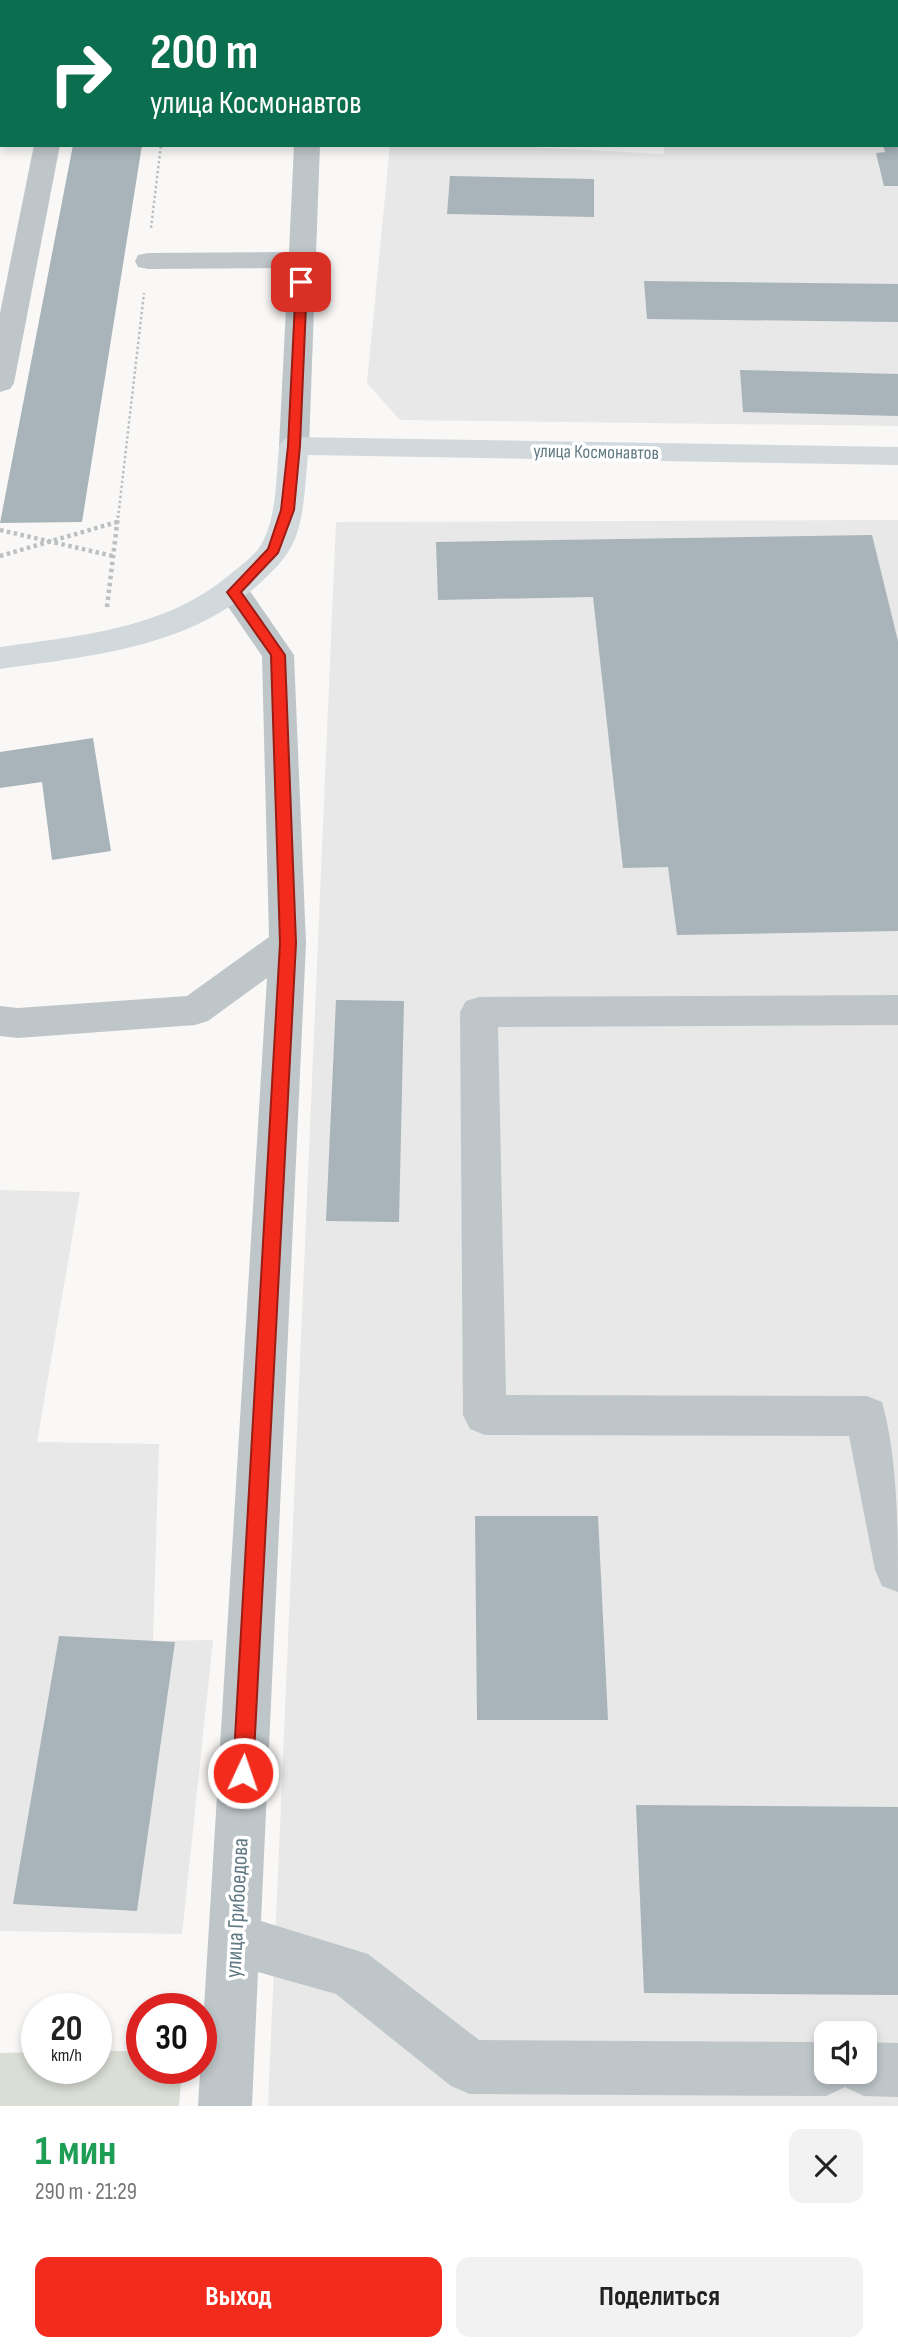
<!DOCTYPE html>
<html lang="ru">
<meta charset="utf-8">
<style>
:root{--surface:#fff;--page:#f2f2f2;--text:#222;--muted:#767676;--accent:#f22b1d}
body{margin:0;font-family:"Sofia Sans Condensed",sans-serif;background:var(--page);color:var(--text);height:100vh;display:flex;flex-direction:column;font-size:26px;white-space:nowrap}
*{box-sizing:border-box;margin:0}
p{font-size:23px;color:var(--muted)}
.icon{flex:none;width:38px;height:38px;fill:none;stroke:currentColor;stroke-width:2;stroke-linecap:round;stroke-linejoin:round}
.map{position:relative;height:2106px;overflow:hidden}
.details{display:flex;flex-direction:column;background:var(--surface);flex:1}
.details>*{flex:none}
.guide{position:absolute;left:0px;top:0px;width:900px;height:147px;box-shadow:0 4px 10px #0003;background:#0b6e4f;color:#fff;overflow:hidden}
.fabs{position:absolute;left:814px;top:2021px;display:grid;gap:14px}
.fabs a{display:grid;place-items:center;width:63px;height:63px;border-radius:14px;background:var(--surface);box-shadow:0 4px 10px #0003;font-size:35px}
.speed{position:absolute;left:21px;top:1993px;display:flex;gap:14px;font-size:35px;font-weight:700;text-align:center}
.speed>*{display:grid;place-content:center;width:91px;height:91px;border-radius:50%;background:var(--surface);box-shadow:0 4px 10px #0003;line-height:1}
.speed small{font-size:18px;font-weight:400}
.speed .limit{border:10px solid #d22;background:#fff;color:#111}
.pin{position:absolute;display:grid;place-items:center;width:60px;height:60px;color:#fff;margin:-30px;border-radius:14px;box-shadow:0 4px 10px #0006}
.me{position:absolute;width:77px;margin:-38px;rotate:3deg;stroke-linejoin:round;filter:drop-shadow(0 0 5px #0008)}
.turn{display:flex;align-items:center;gap:24px;height:147px;padding:0 35px;font-size:32px}
.turn .icon{width:91px;height:91px;stroke-width:2.5}
.turn b{display:block;font-size:49px;line-height:60px}
.round{display:grid;place-items:center;flex:none;width:74px;height:74px;border-radius:14px;background:var(--page)}
.headline{display:flex;align-items:center;justify-content:space-between;height:119px;padding:0 35px}
h1{font-size:42px;font-weight:700;line-height:52px;color:#1e9e55}
.button{display:flex;gap:14px;margin-top:auto;padding:14px 35px}
.button a{flex:1;height:80px;border-radius:14px;background:var(--accent);color:#fff;font-size:28px;font-weight:700;line-height:80px;text-align:center}
.button a+a{background:var(--page);color:var(--text)}
.map>svg:first-child{display:block}
</style>
<div class="map">
<svg width="898" height="2106" viewBox="0 0 898 2106">
<rect width="100%" height="100%" fill="#f9f8f6"/>
<!-- built -->
<g fill="#e7e8e7" fill-rule="evenodd">
<path d="M 898,100 L 898,426 L 400,420 L 367,383 L 390,145 L 486,145 L 664,154 L 664,145 L 898,145 Z"/>
<path d="M 898,520 L 898,2106 L 268,2106 L 336,522 ZM 826,2034 L 864,2034 L 864,2072 L 826,2072 Z"/>
<path d="M 0,1190 L 80,1192 L 37,1442 L 159,1444 L 153,1641 L 213,1640 L 182,1934 L 0,1931 Z"/>
</g>
<!-- green -->
<path fill="#daded5" d="M 96,2051 L 142,2051 L 142,2068 L 182,2069 L 179,2106 L 0,2106 L 0,2053 L 37,2052 L 37,2068 L 96,2068 Z"/>
<!-- building -->
<g fill="#a8b4b9">
<path d="M 73,145 L 142,145 L 82,522 L 0,523 Z"/>
<path d="M 883,145 L 898,145 L 898,186 L 884,186 L 876,153 L 885,152 Z"/>
<path d="M 450,176 L 594,179 L 594,217 L 447,214 Z"/>
<path d="M 644,281 L 898,284 L 898,322 L 647,319 Z"/>
<path d="M 740,370 L 898,374 L 898,416 L 743,412 Z"/>
<path d="M 872,535 L 898,641 L 898,931 L 677,935 L 668,867 L 623,868 L 593,597 L 438,600 L 436,542 Z"/>
<path d="M 93,738 L 111,851 L 52,860 L 42,782 L 0,788 L 0,752 Z"/>
<path d="M 336,1000 L 404,1001 L 399,1222 L 326,1221 Z"/>
<path d="M 475,1516 L 598,1516 L 608,1720 L 477,1720 Z"/>
<path d="M 59,1636 L 175,1642 L 137,1911 L 13,1904 Z"/>
<path d="M 636,1805 L 898,1807 L 898,1995 L 644,1993 Z"/>
</g>
<g fill="none" stroke-linecap="round" stroke-linejoin="round">
<!-- path-far1 -->
<g stroke="#bbc0c2" stroke-width="2.5" stroke-dasharray="2.5 2.5" stroke-linecap="butt">
<path d="M 151,228 L 161,145"/>
<path d="M 118,518 L 144,293"/>
</g>
<!-- path -->
<g stroke="#bbc0c2" stroke-width="4.5" stroke-dasharray="3.5 3.5" stroke-linecap="butt">
<path d="M 0,530 L 113,556"/>
<path d="M 0,556 L 117,522"/>
<path d="M 107,607 L 118,516"/>
</g>
<!-- minor -->
<g fill="#bec6c9" fill-rule="evenodd">
<path d="M 294,0 L 318,0 L 294,2 Z"/>
<rect x="0" y="93" width="2" height="14"/>
<path d="M 34,145 L 60,145 L 14,383 L 10,389 L 0,392 L 0,313 Z"/>
<path d="M 294,145 L 320,145 L 309,446 L 304,453 L 294,455 L 284,453 L 279,446 L 288,268 L 148,269 L 138,267 L 135,261 L 138,255 L 148,253 L 289,252 Z"/>
<path d="M 234,581 L 245,584 L 294,655 L 306,943 L 261,1921 L 368,1954 L 479,2040 L 826,2042 L 826,2072 L 864,2072 L 864,2042 L 898,2043 L 898,2097 L 864,2096 L 845,2087 L 826,2096 L 470,2094 L 451,2086 L 336,1994 L 258,1972 L 252,2106 L 198,2106 L 267,978 L 208,1021 L 195,1025 L 18,1038 L 0,1036 L 0,1006 L 18,1008 L 187,996 L 269,937 L 262,656 L 218,592 L 223,584 Z"/>
<path d="M 898,995 L 898,1025 L 498,1027 L 506,1395 L 867,1396 L 882,1402 C 898,1459 898,1531 898,1592 L 882,1586 L 875,1570 L 849,1436 L 485,1435 L 470,1429 L 463,1415 L 460,1012 L 466,1001 L 479,997 Z"/>
</g>
<!-- major -->
<path fill="#d2d9dc" fill-rule="evenodd" d="M 294,437 L 898,447 L 898,465 L 308,455 C 305,483 305,513 295,539 C 287,558 273,571 258,585 C 187,648 91,656 0,669 L 0,647 C 84,635 168,629 234,571 C 243,564 255,555 261,545 C 277,517 276,478 279,446 L 284,439 Z"/>
</g>
<!-- route -->
<path fill="#f22b1d" stroke="#9d1c13" stroke-width="2" d="M 301,278 L 307,282 L 300,446 L 294,510 L 278,553 L 241,592 L 285,655 L 296,943 L 253,1773 L 250,1780 L 243,1783 L 236,1780 L 233,1773 L 280,943 L 271,655 L 227,592 L 268,549 L 281,510 L 288,446 L 296,282 Z"/>
<g text-anchor="middle" stroke-width="7" stroke-linejoin="round" paint-order="stroke">
<!-- far-street labels -->
<g font-size="19" fill="#617a84" stroke="#fff">
<text transform="translate(596 451) rotate(1)" y="7">улица Космонавтов</text>
</g>
<!-- street labels -->
<g font-size="23" fill="#617a84" stroke="#fff">
<text transform="translate(236 1908) rotate(-87)" y="8">улица Грибоедова</text>
</g>
</g>
</svg>
<div class="fabs">
<a><svg class="icon" aria-label="sound" viewBox="0 0 24 24"><path d="M4 9h4l5-4v14l-5-4H4zM17 9q2 3 0 6"/></svg></a>
</div>
<div class="speed"><div>20<small>km/h</small></div><div class="limit">30</div></div>
<div class="pin" style="left:301px;top:282px;background:#d93025"><svg class="icon" aria-label="arrive" viewBox="0 0 24 24"><path d="M6 21V4h12l-3 4 3 4H6"/></svg></div>
<svg class="me" style="left:243px;top:1773px" viewBox="-20 -20 40 40"><circle r="17" fill="#f22b1d" stroke="#fff" stroke-width="3"/><path d="M0-11L8 9 0 5-8 9z" fill="#fff"/></svg>
<div class="guide">
<div class="turn"><svg class="icon" aria-label="right" viewBox="0 0 24 24"><path d="M7 20v-9h11M14 6l5 5-5 5"/></svg><div><b>200 m</b>улица Космонавтов</div></div>
</div>
</div>
<section class="details">
<div class="headline"><div><h1>1 мин</h1><p>290 m · 21:29</p></div><a class="round"><svg class="icon" aria-label="close" viewBox="0 0 24 24"><path d="M6 6l12 12M18 6L6 18"/></svg></a></div>
<div class="button"><a>Выход</a><a>Поделиться</a></div>
</section>
